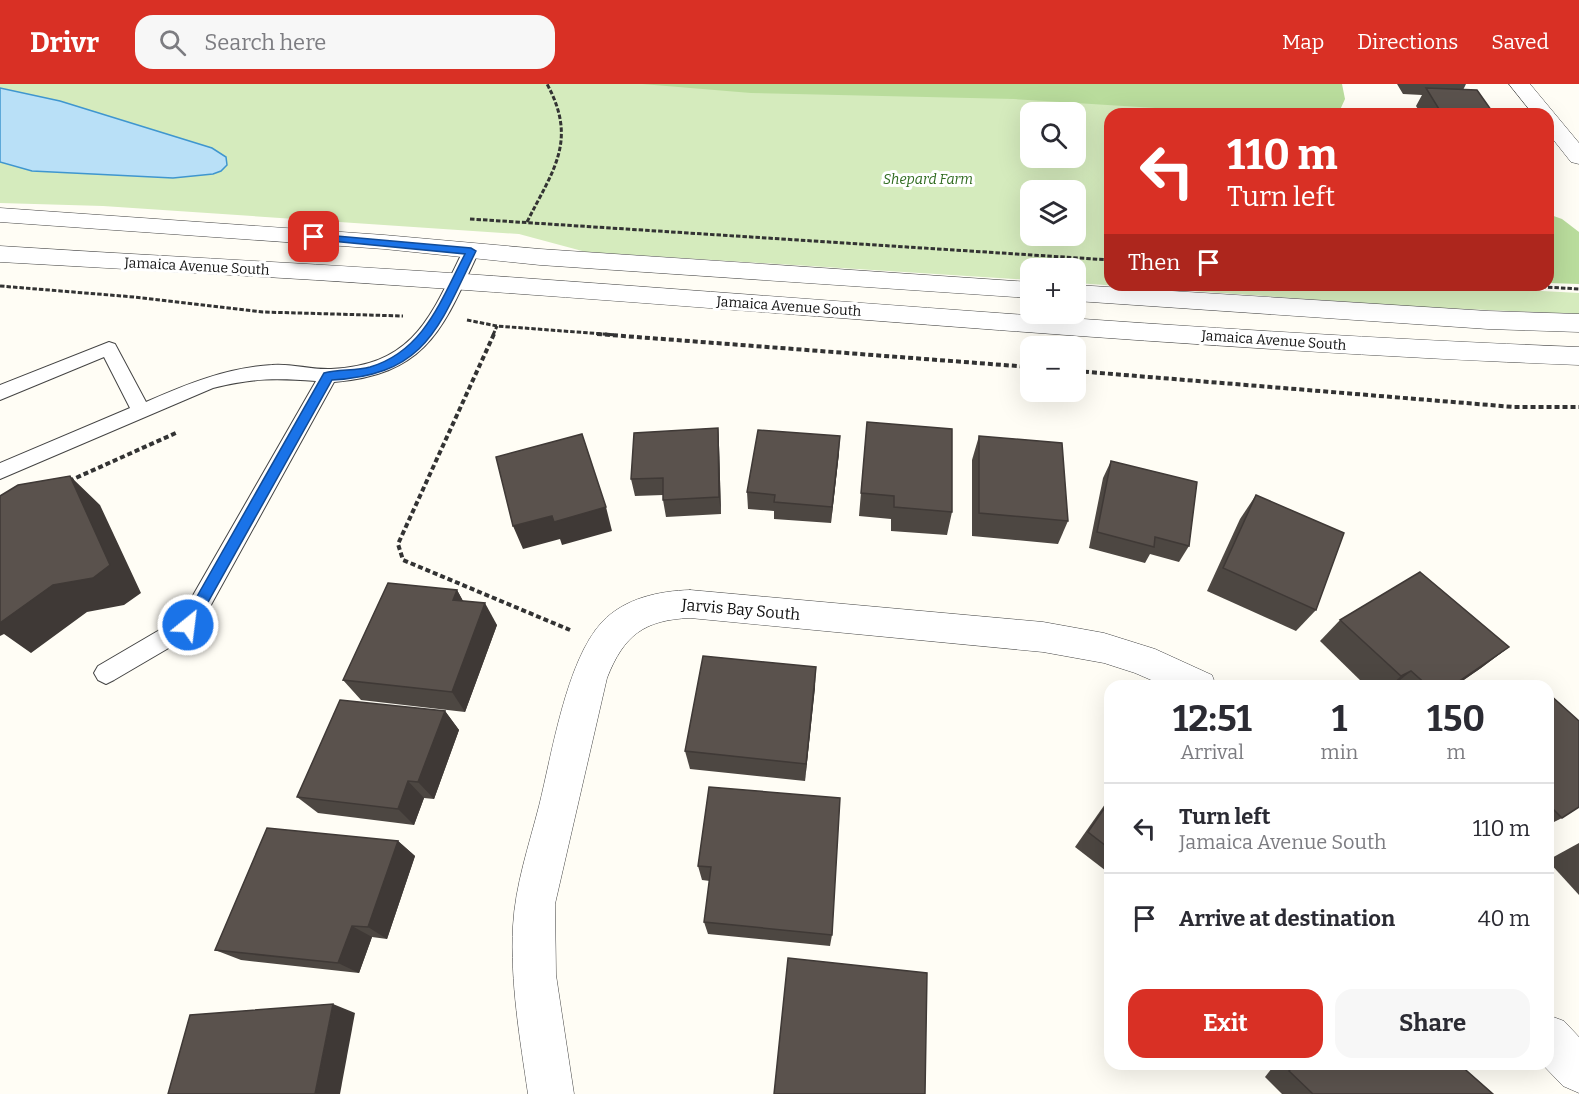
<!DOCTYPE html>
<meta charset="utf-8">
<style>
:root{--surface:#fff;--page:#f7f7f7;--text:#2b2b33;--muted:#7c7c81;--line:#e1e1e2;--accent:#d93025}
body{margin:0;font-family:Bitter,serif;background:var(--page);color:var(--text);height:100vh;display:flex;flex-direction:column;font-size:22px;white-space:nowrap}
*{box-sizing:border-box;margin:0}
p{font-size:20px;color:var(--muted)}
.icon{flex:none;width:33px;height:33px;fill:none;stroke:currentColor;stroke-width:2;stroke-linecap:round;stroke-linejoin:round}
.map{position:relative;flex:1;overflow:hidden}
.details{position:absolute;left:1104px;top:596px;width:450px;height:390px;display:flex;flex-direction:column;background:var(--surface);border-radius:18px;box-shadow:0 6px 24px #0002}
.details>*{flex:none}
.hud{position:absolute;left:1104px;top:24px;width:450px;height:183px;border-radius:18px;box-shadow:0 6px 24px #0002;background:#d93025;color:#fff;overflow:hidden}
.fabs{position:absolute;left:1020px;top:18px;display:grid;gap:12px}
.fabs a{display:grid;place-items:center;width:66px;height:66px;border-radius:12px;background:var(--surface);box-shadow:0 6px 24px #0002;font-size:30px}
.pin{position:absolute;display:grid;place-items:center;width:51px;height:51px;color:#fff;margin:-26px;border-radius:12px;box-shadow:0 3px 9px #0006}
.me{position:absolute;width:66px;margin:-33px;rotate:29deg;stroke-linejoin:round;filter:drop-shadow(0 0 4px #0008)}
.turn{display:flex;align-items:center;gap:21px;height:126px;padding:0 24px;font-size:27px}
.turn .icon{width:78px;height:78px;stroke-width:2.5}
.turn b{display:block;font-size:42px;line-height:51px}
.then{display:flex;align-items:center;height:57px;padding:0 24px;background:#0003;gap:12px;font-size:22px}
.eta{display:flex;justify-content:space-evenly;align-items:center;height:102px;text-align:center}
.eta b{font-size:36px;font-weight:700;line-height:42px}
.action{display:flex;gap:12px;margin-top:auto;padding:12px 24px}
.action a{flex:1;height:69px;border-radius:18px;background:var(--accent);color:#fff;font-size:24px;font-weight:700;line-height:69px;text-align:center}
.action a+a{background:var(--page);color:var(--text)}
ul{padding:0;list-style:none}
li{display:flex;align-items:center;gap:18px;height:90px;padding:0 24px;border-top:2px solid var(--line)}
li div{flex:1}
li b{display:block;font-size:22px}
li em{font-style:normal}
header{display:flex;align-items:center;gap:36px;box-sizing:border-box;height:84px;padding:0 30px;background:var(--accent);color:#fff}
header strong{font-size:28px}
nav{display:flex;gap:33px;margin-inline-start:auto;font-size:21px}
.search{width:420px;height:54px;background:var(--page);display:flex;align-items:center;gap:15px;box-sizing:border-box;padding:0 21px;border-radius:18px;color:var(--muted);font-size:22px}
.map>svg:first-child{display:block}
</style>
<header>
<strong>Drivr</strong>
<div class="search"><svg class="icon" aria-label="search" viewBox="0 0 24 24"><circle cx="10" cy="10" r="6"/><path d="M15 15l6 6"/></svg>Search here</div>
<nav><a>Map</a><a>Directions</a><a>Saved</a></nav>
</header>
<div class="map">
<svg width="1579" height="1010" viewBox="0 0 1579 1010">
<rect width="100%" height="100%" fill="#fffdf5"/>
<!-- green -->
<path fill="#d5ebbd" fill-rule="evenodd" d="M 0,0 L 1316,0 L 1330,30 L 1110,30 L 1110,201 L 1434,201 L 1579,209 L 1579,230 L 1422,223 L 1076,199 L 1076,184 L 1030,184 L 1030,196 L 586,168 L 519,150 L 103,122 L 0,119 ZM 1030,28 L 1076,28 L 1076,74 L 1030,74 ZM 1030,106 L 1076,106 L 1076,152 L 1030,152 Z"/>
<!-- forest -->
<g fill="#b9dc9c">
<path d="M 642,0 L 1342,0 L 1345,15 L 1340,26 L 1332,30 L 1251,30 L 1014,15 L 751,9 Z"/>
<path d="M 1548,130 L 1562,135 L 1579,148 L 1579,200 L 1548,199 Z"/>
</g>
<!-- water -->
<path fill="#b9e0f7" stroke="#3f96cf" stroke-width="1.5" d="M 0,4 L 60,17 L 212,64 L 226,73 L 227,81 L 221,87 L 213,90 L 173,94 L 32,87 L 0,78 Z"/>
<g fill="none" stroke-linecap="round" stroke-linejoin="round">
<!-- service casing -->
<g stroke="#444" stroke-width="2">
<path id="service" d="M 471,162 L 477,163 L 479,167 C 443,244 428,290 334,298 L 196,548 L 114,596 L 106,600 L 98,596 L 94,589 L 98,582 L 180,534 L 316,297 C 276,294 252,294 213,304 L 0,395 L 0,379 L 130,324 L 104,273 L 0,316 L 0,301 L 109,258 L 115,260 L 146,318 C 187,300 226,284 272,281 C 291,279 311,286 331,285 C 414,281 430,234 463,167 L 465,163 Z"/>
</g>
<!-- minor casing -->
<g stroke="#444" stroke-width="1">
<g id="minor">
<path d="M 1509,0 L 1530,0 L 1579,59 L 1579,80 L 1571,78 L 1548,49 L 1548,30 L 1533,30 Z"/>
<path d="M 690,506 L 1043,538 L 1104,549 L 1155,565 L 1212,591 L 1216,602 L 1165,602 L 1135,589 L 1104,579 L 1043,568 L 690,534 C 644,536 624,551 607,594 L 555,820 L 556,891 L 574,1010 L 528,1010 C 520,955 510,898 513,842 C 515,802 529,761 539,722 C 552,670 566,577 602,538 C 625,514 659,507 690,506 Z"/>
<path d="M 1548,931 L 1564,937 L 1579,953 L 1579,1009 L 1563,1002 L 1542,980 L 1548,980 Z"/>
</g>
</g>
<!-- tertiary casing -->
<g stroke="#444" stroke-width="1">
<g id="tertiary">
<path d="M 0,124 L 384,151 L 540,165 L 1030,198 L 1030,214 L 540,181 L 384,165 L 0,138 Z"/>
<path d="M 0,162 C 140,171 281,178 421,187 C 807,213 1192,248 1579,263 L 1579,281 C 1192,266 807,229 421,203 C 281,193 140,186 0,178 Z"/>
<path d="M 1076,201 L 1488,227 L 1579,230 L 1579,248 L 1488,245 L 1076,217 Z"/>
</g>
</g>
<!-- path-far1 -->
<g stroke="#333" stroke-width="3" stroke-dasharray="4.5 2" stroke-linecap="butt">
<path d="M 470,135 L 1110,176"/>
<path d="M 527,138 C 553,86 578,57 547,0"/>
<path d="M 1509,201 L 1579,205"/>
<path d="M 0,202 L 134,213 L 263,228 L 403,232"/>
<path d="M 467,236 L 497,242 L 616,251"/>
<path d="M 493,251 L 497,242"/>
</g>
<!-- path -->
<g stroke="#333" stroke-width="4" stroke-dasharray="5 3" stroke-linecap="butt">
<path d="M 494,250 L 398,460 L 403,476 L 570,546"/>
<path d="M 597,250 L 1030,283"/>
<path d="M 1076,287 L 1514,323 L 1579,323"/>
<path d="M 69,397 L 178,348"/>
</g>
<!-- service -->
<use href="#service" fill="#fff" fill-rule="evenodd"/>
<!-- minor -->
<use href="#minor" fill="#fff" fill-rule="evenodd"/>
<!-- tertiary -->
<use href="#tertiary" fill="#fff" fill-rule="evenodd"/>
</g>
<!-- wall -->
<g fill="#4d4742">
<path d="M 1397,0 L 1466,0 L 1463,6 L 1494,30 L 1421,30 L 1416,22 L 1422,11 L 1403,10 Z"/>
<path d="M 867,338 L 952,428 L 947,451 L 891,447 L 891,435 L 859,432 Z"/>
<path d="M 718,344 L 719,361 L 721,430 L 666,433 L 663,416 L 663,411 L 635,412 L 631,395 Z"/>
<path d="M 979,352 L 1068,437 L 1058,460 L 972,452 L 972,376 Z"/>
<path d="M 839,369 L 831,439 L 774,435 L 774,427 L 748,425 L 747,408 Z"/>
<path d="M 1111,377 L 1189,462 L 1179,478 L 1150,470 L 1145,479 L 1089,464 L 1103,394 Z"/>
<path d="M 1256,411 L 1316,526 L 1296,547 L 1207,507 L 1240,435 Z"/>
<path d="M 457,506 L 463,517 L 497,541 L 465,628 L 361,616 L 343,596 Z"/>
<path d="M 1340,536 L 1509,563 L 1481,584 L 1455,602 L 1366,602 L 1320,557 Z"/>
<path d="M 815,603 L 805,697 L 690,685 L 685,667 Z"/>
<path d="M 1548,609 L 1562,734 L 1548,741 Z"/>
<path d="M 445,627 L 459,646 L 434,715 L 424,714 L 414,741 L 318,729 L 297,713 Z"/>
<path d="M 709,703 L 832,851 L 830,862 L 708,850 L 704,838 L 710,797 L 702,796 L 698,782 Z"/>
<path d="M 1110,713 L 1110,790 L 1075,763 Z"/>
<path d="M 398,757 L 415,772 L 387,855 L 372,853 L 359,889 L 241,876 L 215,866 Z"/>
<path d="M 1579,759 L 1579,811 L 1548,777 L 1548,776 Z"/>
<path d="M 1275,980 L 1459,980 L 1493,1010 L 1282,1010 L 1265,993 Z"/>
</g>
<!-- shaded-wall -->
<g fill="#3f3936">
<path d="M 718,344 L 719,361 L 721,430 L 719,413 Z"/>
<path d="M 840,352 L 839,369 L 831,439 L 832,423 Z"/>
<path d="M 70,392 L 100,421 L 141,509 L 124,521 L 87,528 L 31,569 L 4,550 L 0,552 L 0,526 Z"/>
<path d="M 606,423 L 612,447 L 562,461 L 560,455 L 523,465 L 513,442 L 552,432 Z"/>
<path d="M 457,506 L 469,528 L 453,516 Z"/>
<path d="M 485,519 L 497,541 L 465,628 L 452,608 Z"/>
<path d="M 1509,563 L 1481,584 L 1455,602 L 1452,602 Z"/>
<path d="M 816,583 L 815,603 L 805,697 L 806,680 Z"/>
<path d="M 1411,587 L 1393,602 L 1390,602 L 1401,592 Z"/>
<path d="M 445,627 L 459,646 L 434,715 L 418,698 Z"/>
<path d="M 408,697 L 424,714 L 414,741 L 398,725 Z"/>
<path d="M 398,757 L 415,772 L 387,855 L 368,843 Z"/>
<path d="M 352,842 L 372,853 L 359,889 L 338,879 Z"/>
<path d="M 333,920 L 355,929 L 340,1010 L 315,1010 Z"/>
</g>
<!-- building -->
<g fill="#5a524d" stroke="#3f3936" stroke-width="1.5">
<path d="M 1426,4 L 1477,6 L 1494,30 L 1442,30 Z"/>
<path d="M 1548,99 L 1552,105 L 1548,105 Z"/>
<path d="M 867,338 L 952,345 L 952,428 L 894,423 L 894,412 L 861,409 Z"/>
<path d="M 718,344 L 719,413 L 663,416 L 663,394 L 631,395 L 634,349 Z"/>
<path d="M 758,346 L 840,352 L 832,423 L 774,418 L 775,411 L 747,408 Z"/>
<path d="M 582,350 L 606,423 L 554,438 L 552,432 L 513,442 L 496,373 Z"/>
<path d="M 979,352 L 1062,359 L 1068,437 L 979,429 Z"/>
<path d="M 1111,377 L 1197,398 L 1189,462 L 1155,453 L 1154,463 L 1097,448 Z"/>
<path d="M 70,392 L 110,481 L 93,494 L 53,501 L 0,539 L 0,412 L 18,401 Z"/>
<path d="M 1256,411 L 1344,449 L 1316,526 L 1223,484 Z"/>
<path d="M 1420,488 L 1509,563 L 1452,602 L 1428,602 L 1411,587 L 1401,592 L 1340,536 Z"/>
<path d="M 388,499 L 457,506 L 453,516 L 485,519 L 452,608 L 343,596 Z"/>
<path d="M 703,572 L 816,583 L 806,680 L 685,667 Z"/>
<path d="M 1535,597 L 1540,602 L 1527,602 Z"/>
<path d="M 1548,609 L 1579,637 L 1579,723 L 1562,734 L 1548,720 Z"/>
<path d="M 340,616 L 445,627 L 418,698 L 408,697 L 398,725 L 297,713 Z"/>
<path d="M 709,703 L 840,714 L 832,851 L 704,838 L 711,783 L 698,782 Z"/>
<path d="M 1110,716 L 1110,765 L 1088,748 Z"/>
<path d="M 267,744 L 398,757 L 368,843 L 352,842 L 338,879 L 215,866 Z"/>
<path d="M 788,874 L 927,889 L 925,1010 L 774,1010 Z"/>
<path d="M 333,920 L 315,1010 L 168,1010 L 190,931 Z"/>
<path d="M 1295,980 L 1459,980 L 1493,1010 L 1313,1010 L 1289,987 Z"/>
</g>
<!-- route -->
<path fill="#1a73e8" stroke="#114b97" stroke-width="1.5" d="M 314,150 L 471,164 L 476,167 C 439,242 427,291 332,296 L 193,545 L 183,545 L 181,541 L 183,537 L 324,289 C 339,285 355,287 370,283 C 424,267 441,216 465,170 L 311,155 L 311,151 Z"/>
<g text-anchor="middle" stroke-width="6" stroke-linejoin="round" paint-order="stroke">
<!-- far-park labels -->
<g font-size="14" font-style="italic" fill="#2f6b1f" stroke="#fff">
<text x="928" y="100">Shepard Farm</text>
</g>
<!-- far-street labels -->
<g font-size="14" fill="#111" stroke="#fff">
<text transform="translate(197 182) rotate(3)" y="5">Jamaica Avenue South</text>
<text transform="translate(789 222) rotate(4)" y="5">Jamaica Avenue South</text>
<text transform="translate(1274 256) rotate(4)" y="5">Jamaica Avenue South</text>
</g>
<!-- street labels -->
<g font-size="16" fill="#111" stroke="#fff">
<text transform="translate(741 525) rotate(5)" y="6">Jarvis Bay South</text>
</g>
</g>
</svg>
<div class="fabs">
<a><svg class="icon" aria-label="search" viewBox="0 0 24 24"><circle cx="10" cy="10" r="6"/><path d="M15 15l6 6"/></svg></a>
<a><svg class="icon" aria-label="layers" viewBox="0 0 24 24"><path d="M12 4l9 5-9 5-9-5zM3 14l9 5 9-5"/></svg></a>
<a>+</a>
<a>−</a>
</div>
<div class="pin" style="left:314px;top:153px;background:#d93025"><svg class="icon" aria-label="arrive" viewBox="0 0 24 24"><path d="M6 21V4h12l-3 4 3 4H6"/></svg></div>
<svg class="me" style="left:188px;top:541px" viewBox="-20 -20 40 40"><circle r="17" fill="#1a73e8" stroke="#fff" stroke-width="3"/><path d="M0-11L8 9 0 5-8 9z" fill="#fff"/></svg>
<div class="hud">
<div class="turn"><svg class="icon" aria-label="left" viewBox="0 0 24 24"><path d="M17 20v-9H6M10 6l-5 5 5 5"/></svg><div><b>110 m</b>Turn left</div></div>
<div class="then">Then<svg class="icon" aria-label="arrive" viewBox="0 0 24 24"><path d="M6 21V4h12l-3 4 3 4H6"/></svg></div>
</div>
<section class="details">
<div class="eta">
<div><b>12:51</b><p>Arrival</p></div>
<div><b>1</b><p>min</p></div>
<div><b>150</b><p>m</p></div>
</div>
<ul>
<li><svg class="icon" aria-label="left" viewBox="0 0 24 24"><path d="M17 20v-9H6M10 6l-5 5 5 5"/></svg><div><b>Turn left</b><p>Jamaica Avenue South</p></div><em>110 m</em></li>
<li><svg class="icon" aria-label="arrive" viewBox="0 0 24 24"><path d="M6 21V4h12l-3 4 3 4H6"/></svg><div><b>Arrive at destination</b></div><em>40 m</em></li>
</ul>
<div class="action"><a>Exit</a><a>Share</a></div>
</section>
</div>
